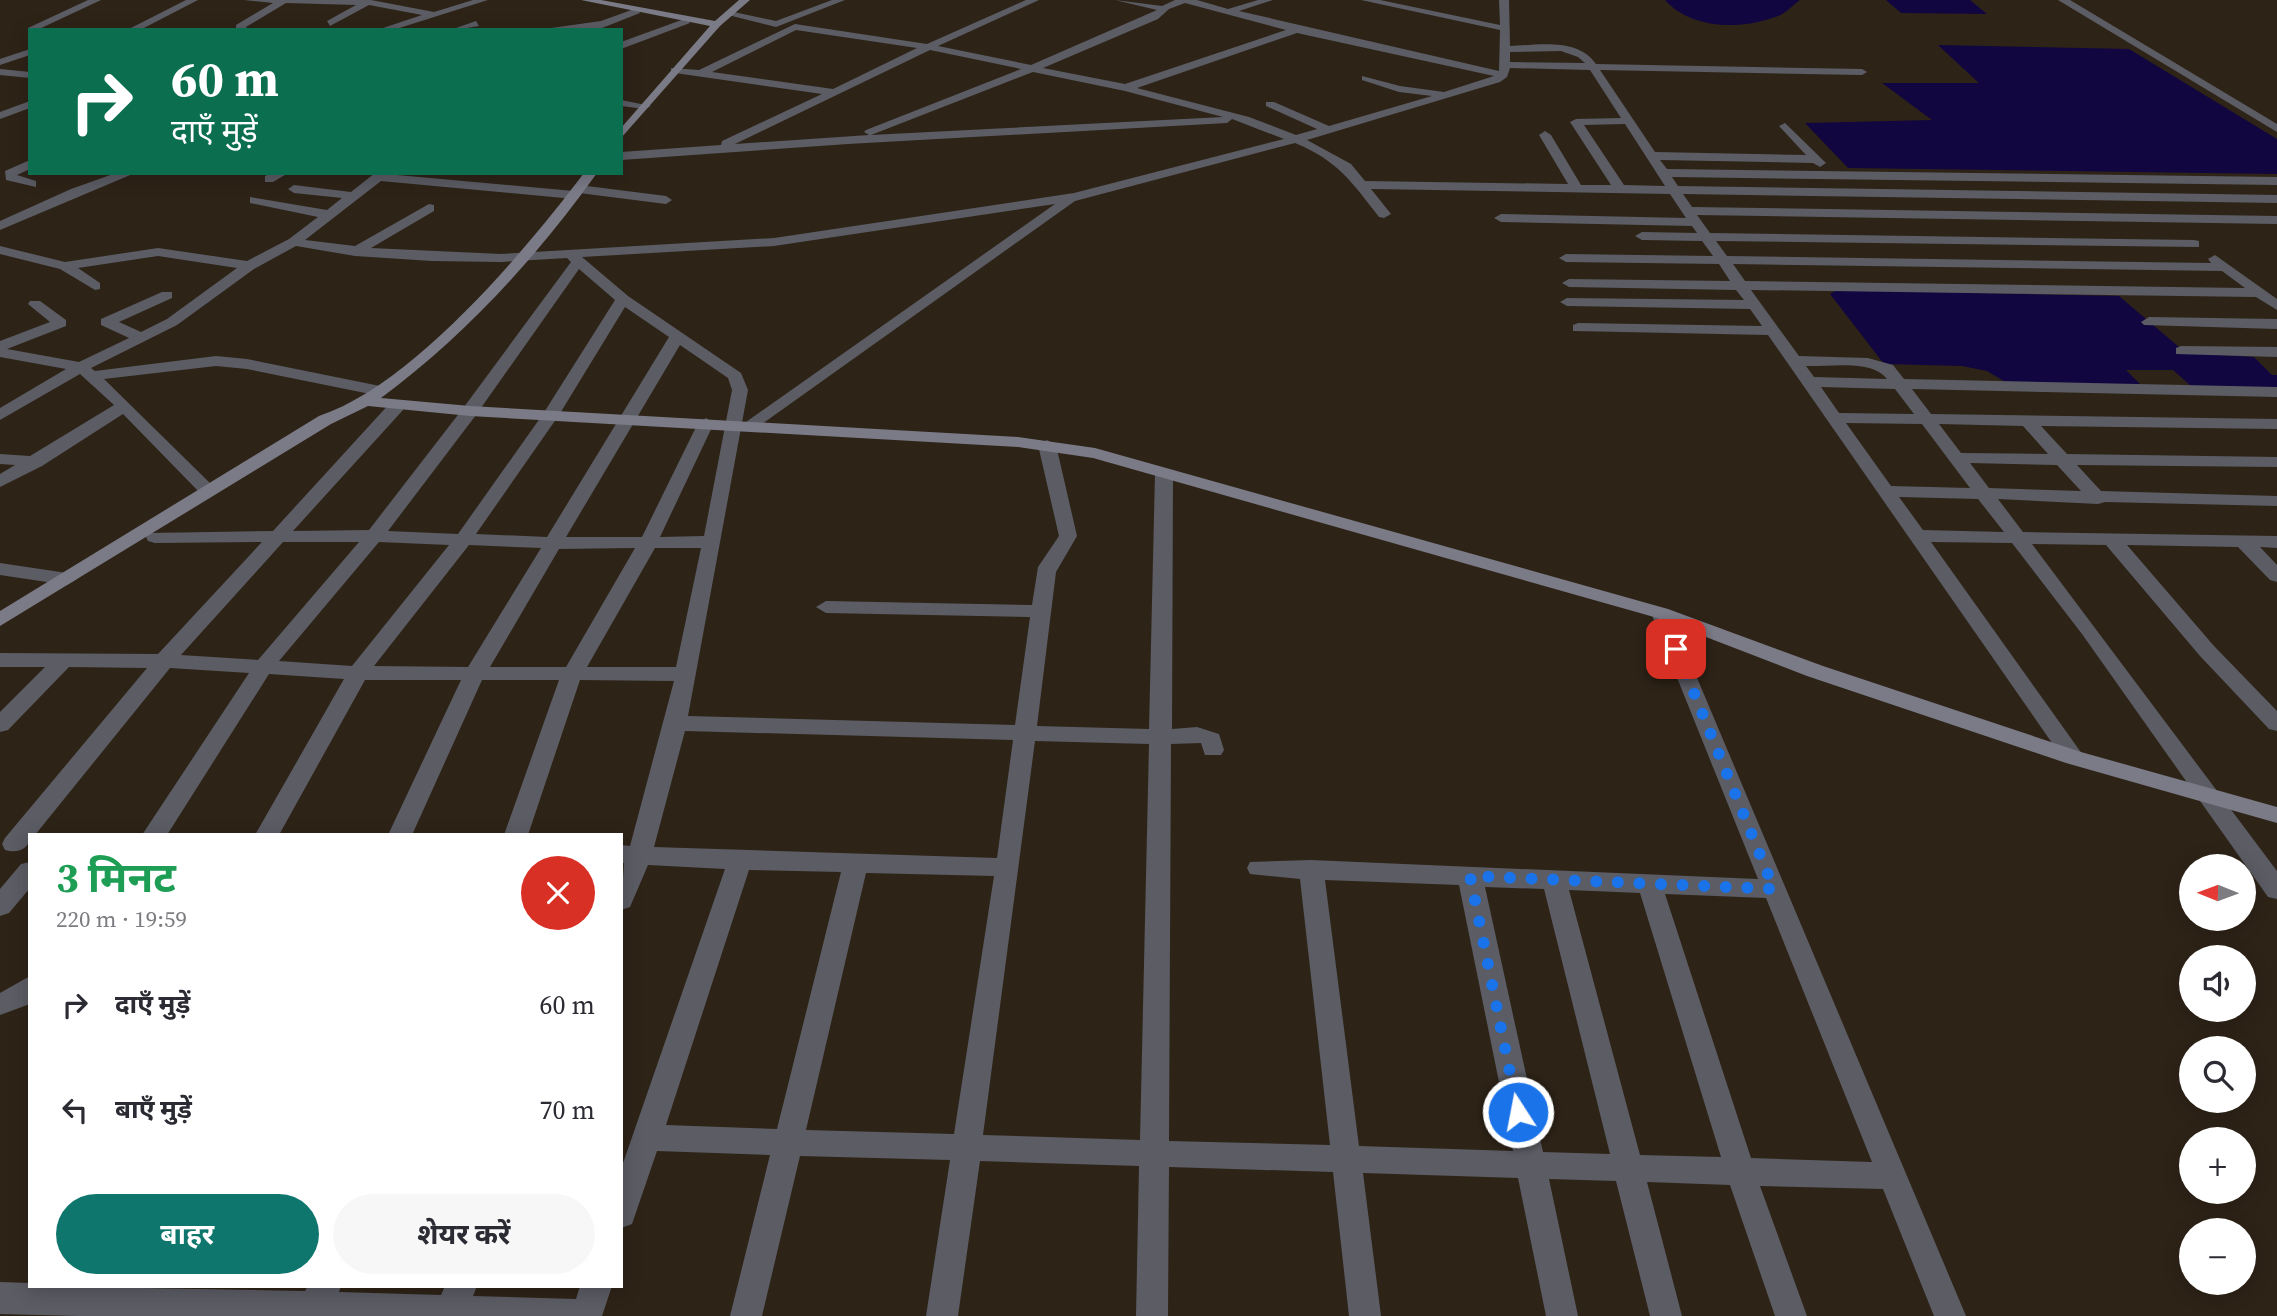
<!DOCTYPE html>
<html lang="hi">
<meta charset="utf-8">
<style>
:root{--surface:#fff;--page:#f7f7f7;--text:#2b2b33;--muted:#7c7c81;--accent:#0f766e}
body{margin:0;font-family:"Source Serif 4","Noto Sans Devanagari",serif;background:var(--page);color:var(--text);height:100vh;display:flex;flex-direction:column;font-size:26px;white-space:nowrap}
*{box-sizing:border-box;margin:0}
p{font-size:23px;color:var(--muted)}
.icon{flex:none;width:38px;height:38px;fill:none;stroke:currentColor;stroke-width:2;stroke-linecap:round;stroke-linejoin:round}
.map{position:relative;flex:1;overflow:hidden}
.side{position:absolute;left:28px;top:833px;width:595px;height:455px;display:flex;flex-direction:column;background:var(--surface);border-radius:0px;box-shadow:0 4px 18px #0003}
.side>*{flex:none}
.guide{position:absolute;left:28px;top:28px;width:595px;height:147px;border-radius:0px;box-shadow:0 4px 18px #0003;background:#0b6e4f;color:#fff;overflow:hidden}
.needle{width:46px;rotate:271deg}
.buttons{position:absolute;left:2179px;top:854px;display:grid;gap:14px}
.buttons a{display:grid;place-items:center;width:77px;height:77px;border-radius:50%;background:var(--surface);box-shadow:0 4px 18px #0003;font-size:35px}
.pin{position:absolute;display:grid;place-items:center;width:60px;height:60px;color:#fff;margin:-30px;border-radius:14px;box-shadow:0 4px 10px #0006}
.me{position:absolute;width:77px;margin:-38px;rotate:349deg;stroke-linejoin:round;filter:drop-shadow(0 0 5px #0008)}
.turn{display:flex;align-items:center;gap:24px;height:147px;padding:0 28px;font-size:32px}
.turn .icon{width:91px;height:91px;stroke-width:2.5}
.turn b{display:block;font-size:49px;line-height:60px}
.round{display:grid;place-items:center;flex:none;width:74px;height:74px;border-radius:37px;background:var(--page)}
.headline{display:flex;align-items:center;justify-content:space-between;height:119px;padding:0 28px}
h1{font-size:42px;font-weight:700;line-height:52px;color:#1e9e55}
.button{display:flex;gap:14px;margin-top:auto;padding:14px 28px}
.button a{flex:1;height:80px;border-radius:42px;background:var(--accent);color:#fff;font-size:28px;font-weight:700;line-height:80px;text-align:center}
.button a+a{background:var(--page);color:var(--text)}
ul{padding:0;list-style:none}
li{display:flex;align-items:center;gap:21px;height:105px;padding:0 28px}
li div{flex:1}
li b{display:block;font-size:26px}
li em{font-style:normal}
.map>svg:first-child{display:block}
</style>
<div class="map">
<svg width="2277" height="1316" viewBox="0 0 2277 1316">
<rect width="100%" height="100%" fill="#2e2317"/>
<!-- water -->
<g fill="#110640">
<path d="M 1665,0 L 1800,0 C 1793,5 1786,13 1778,16 C 1742,30 1692,30 1665,0 Z"/>
<path d="M 1886,0 L 1970,0 L 1987,14 L 1901,13 Z"/>
<path d="M 1938,45 L 2129,49 L 2277,139 L 2277,174 L 1848,168 L 1805,123 L 1932,120 L 1882,83 L 1979,83 Z"/>
<path d="M 1837,290 L 2119,296 L 2186,353 L 2254,357 L 2272,375 L 2277,375 L 2277,388 L 2191,386 L 2173,370 L 2126,370 L 2141,385 L 2007,383 L 1987,371 L 1962,366 L 1884,364 L 1830,294 Z"/>
</g>
<g fill="none" stroke-linecap="round" stroke-linejoin="round">
<!-- street -->
<g fill="#5b5c64" fill-rule="evenodd">
<path d="M 88,0 L 101,0 L 37,30 L 28,28 Z"/>
<path d="M 186,0 L 198,0 L 140,30 L 127,30 Z"/>
<path d="M 244,0 L 371,0 L 434,12 L 473,0 L 488,0 L 393,30 L 377,30 L 422,15 L 369,5 L 330,26 L 327,21 L 356,5 L 286,3 L 246,27 L 248,30 L 236,30 L 236,25 L 273,3 Z"/>
<path d="M 832,0 L 845,0 L 776,27 L 724,14 L 729,11 L 776,21 Z"/>
<path d="M 1026,0 L 1039,0 L 938,46 L 1031,65 L 1157,10 L 1115,0 L 1162,6 L 1175,0 L 1197,0 L 1228,9 L 1258,0 L 1273,0 L 1239,11 L 1499,71 L 1500,30 L 1361,0 L 1380,0 L 1500,25 L 1499,0 L 1509,0 L 1510,46 C 1537,45 1578,37 1596,64 L 1862,69 L 1867,72 L 1862,75 L 1600,70 L 1655,152 L 1806,155 L 1779,126 L 1785,123 L 1826,163 L 1820,167 L 1813,163 L 1660,160 L 1667,169 L 2277,177 L 2277,185 L 1672,177 L 1678,186 L 2277,195 L 2277,203 L 1683,194 L 1692,207 L 2277,216 L 2277,224 L 1697,215 L 1710,233 L 2194,240 L 2199,241 L 2199,247 L 1716,241 L 1727,256 L 2211,263 L 2208,259 L 2215,255 L 2277,299 L 2277,310 L 2256,297 L 1751,290 L 1799,356 L 1868,358 L 1893,365 L 1904,379 L 2277,387 L 2277,397 L 1912,389 L 1931,414 L 2277,419 L 2277,429 L 2041,426 L 2067,454 L 2277,457 L 2277,467 L 2077,465 L 2101,491 L 2277,496 L 2277,506 L 2105,502 L 2098,504 L 1998,499 L 2023,532 L 2277,536 L 2277,548 L 2260,547 L 2277,565 L 2277,582 L 2270,580 L 2238,547 L 2127,545 L 2214,646 L 2277,711 L 2277,731 L 2269,729 L 2200,656 L 2106,545 L 2032,544 L 2277,871 L 2277,899 L 2268,897 L 2082,634 L 2012,543 L 1931,542 L 2085,758 L 2082,763 L 2066,763 L 1768,335 L 1573,331 L 1573,325 L 1578,323 L 1762,326 L 1750,309 L 1567,306 L 1560,302 L 1567,298 L 1744,300 L 1736,290 L 1569,287 L 1562,283 L 1569,279 L 1730,281 L 1719,264 L 1566,262 L 1559,258 L 1566,254 L 1713,256 L 1702,241 L 1642,240 L 1635,236 L 1642,232 L 1697,233 L 1692,226 L 1501,222 L 1494,218 L 1501,214 L 1686,218 L 1670,194 L 1371,189 L 1391,214 L 1384,218 L 1379,217 C 1352,182 1337,160 1295,143 L 1075,201 L 752,431 L 744,426 L 746,422 L 1055,204 L 774,246 L 582,257 L 628,296 L 741,373 L 748,390 L 688,716 L 1015,725 L 1030,617 L 826,613 L 816,607 L 826,601 L 1032,605 L 1038,567 L 1059,536 L 1038,445 L 1047,440 L 1056,445 L 1077,536 L 1056,572 L 1037,726 L 1149,729 L 1155,474 L 1164,469 L 1173,474 L 1172,729 L 1197,727 L 1219,734 L 1224,750 L 1221,755 L 1205,755 L 1201,743 L 1171,744 L 1169,1141 L 1330,1145 L 1300,879 L 1250,874 L 1247,868 L 1250,862 L 1311,860 L 1758,879 L 1651,613 L 1654,609 L 1668,609 L 1966,1316 L 1934,1316 L 1883,1189 L 1760,1186 L 1807,1316 L 1775,1316 L 1730,1185 L 1647,1182 L 1682,1316 L 1650,1316 L 1616,1181 L 1549,1179 L 1578,1316 L 1546,1316 L 1518,1178 L 1363,1173 L 1381,1316 L 1349,1316 L 1333,1172 L 1169,1167 L 1168,1316 L 1136,1316 L 1139,1166 L 980,1161 L 958,1316 L 926,1316 L 950,1160 L 800,1156 L 762,1316 L 730,1316 L 770,1155 L 657,1151 L 632,1224 L 621,1228 L 621,1169 L 725,869 L 648,865 L 630,907 L 621,910 L 624,863 L 621,863 L 621,845 L 630,846 L 674,681 L 580,680 L 528,835 L 504,835 L 559,680 L 482,680 L 412,835 L 388,835 L 461,680 L 365,680 L 279,835 L 255,835 L 344,679 L 269,674 L 167,835 L 142,835 L 249,673 L 170,668 L 35,835 L 30,835 C 30,849 18,854 5,850 L 2,844 L 5,838 L 147,668 L 69,667 L 8,730 L 0,732 L 0,712 L 45,667 L 0,667 L 0,653 L 158,654 L 262,542 L 155,543 L 148,541 L 146,537 L 148,533 L 273,531 L 391,402 L 403,402 L 403,410 L 293,531 L 369,530 L 464,407 L 571,262 L 567,258 L 501,262 L 432,261 L 355,256 L 296,246 L 254,269 L 177,325 L 91,368 L 95,371 L 216,356 L 247,359 L 380,386 L 388,391 L 380,396 L 247,369 L 216,366 L 104,379 L 214,487 L 217,491 L 208,496 L 202,495 L 123,414 L 42,466 L 0,487 L 0,474 L 15,465 L 0,464 L 0,454 L 30,456 L 114,405 L 80,374 L 0,420 L 0,408 L 66,369 L 0,357 L 0,341 L 50,322 L 28,304 L 30,301 L 40,301 L 66,320 L 66,326 L 7,349 L 79,362 L 129,338 L 101,325 L 101,319 L 162,292 L 172,292 L 172,298 L 119,322 L 141,332 L 167,319 L 237,268 L 158,256 L 78,268 L 100,283 L 100,289 L 95,290 L 60,269 L 0,254 L 0,246 L 65,262 L 158,248 L 247,261 L 289,239 L 318,217 L 250,203 L 250,197 L 327,210 L 342,198 L 294,193 L 288,189 L 294,185 L 351,192 L 375,173 L 574,191 L 575,186 L 579,185 L 666,196 L 672,200 L 666,204 L 579,193 L 579,198 L 574,199 L 381,181 L 305,240 L 355,246 L 429,204 L 434,205 L 434,211 L 371,248 L 501,254 L 774,238 L 1074,193 L 1284,139 L 1232,119 L 1227,123 L 848,144 L 621,160 L 621,152 L 721,145 L 722,141 L 822,94 L 675,73 L 671,72 L 671,68 L 699,70 L 795,24 L 927,44 ZM 1185,3 L 1286,30 L 1125,84 L 1043,68 L 1158,19 L 1169,9 ZM 796,30 L 917,48 L 833,89 L 712,72 ZM 1297,33 L 1494,76 L 1444,92 L 1400,86 L 1362,76 L 1362,80 L 1399,92 L 1432,96 L 1329,126 L 1274,102 L 1266,102 L 1266,106 L 1317,129 L 1296,135 L 1249,117 L 1137,88 ZM 930,50 L 1021,69 L 866,130 L 864,132 L 869,135 L 735,144 ZM 1561,51 L 1578,57 L 1585,63 L 1510,62 L 1510,52 ZM 1510,68 L 1590,70 L 1621,118 L 1576,119 L 1570,122 L 1611,185 L 1581,185 L 1551,135 L 1545,131 L 1539,135 L 1568,184 L 1365,181 L 1351,164 L 1307,140 L 1500,82 L 1507,77 ZM 1033,72 L 1125,91 L 1223,117 L 871,135 ZM 1625,124 L 1665,186 L 1624,185 L 1584,125 ZM 1733,264 L 2222,271 L 2245,288 L 1745,281 ZM 579,269 L 615,300 L 543,414 L 458,534 L 388,531 L 476,415 ZM 625,307 L 669,337 L 547,537 L 476,534 L 559,415 ZM 680,345 L 728,378 L 732,390 L 704,536 L 660,537 L 714,423 L 706,418 L 698,423 L 642,537 L 566,537 ZM 1806,366 C 1828,367 1872,359 1887,379 L 1814,377 ZM 1821,387 L 1895,389 L 1914,414 L 1839,413 ZM 1846,423 L 1922,424 L 1970,488 L 1891,486 ZM 1939,424 L 2023,426 L 2048,454 L 1961,453 ZM 1970,463 L 2057,465 L 2081,491 L 1989,488 ZM 1899,497 L 1978,499 L 2004,532 L 1923,530 ZM 283,542 L 359,542 L 258,660 L 181,655 ZM 379,542 L 449,545 L 352,666 L 279,661 ZM 469,545 L 541,548 L 468,667 L 374,666 ZM 635,548 L 566,667 L 490,667 L 559,549 ZM 655,548 L 701,548 L 676,667 L 587,667 ZM 685,731 L 1013,740 L 997,858 L 654,847 ZM 1035,741 L 1149,744 L 1140,1140 L 983,1135 ZM 749,870 L 841,872 L 777,1129 L 666,1125 ZM 866,873 L 994,876 L 954,1134 L 806,1130 ZM 1325,880 L 1459,885 L 1513,1151 L 1359,1146 ZM 1485,887 L 1544,889 L 1610,1154 L 1543,1152 ZM 1569,890 L 1640,893 L 1721,1157 L 1640,1155 ZM 1665,894 L 1766,898 L 1872,1162 L 1751,1158 Z"/>
<path d="M 2058,0 L 2070,0 L 2277,124 L 2277,132 Z"/>
<path d="M 637,8 L 640,13 L 597,30 L 537,30 L 601,21 Z"/>
<path d="M 687,18 L 690,23 L 621,49 L 621,42 Z"/>
<path d="M 476,21 L 479,26 L 454,30 L 456,28 Z"/>
<path d="M 30,49 L 30,55 L 0,65 L 0,59 Z"/>
<path d="M 0,69 L 30,72 L 30,78 L 0,75 Z"/>
<path d="M 621,100 L 651,106 L 645,109 L 621,106 Z"/>
<path d="M 30,101 L 30,108 L 0,119 L 0,112 Z"/>
<path d="M 30,160 L 30,169 L 17,175 L 36,181 L 36,187 L 6,180 L 5,171 Z"/>
<path d="M 116,173 L 135,173 L 0,230 L 0,221 L 71,189 Z"/>
<path d="M 271,173 L 288,173 L 273,182 L 265,182 L 265,176 Z"/>
<path d="M 2149,317 L 2277,319 L 2277,329 L 2144,325 L 2141,322 Z"/>
<path d="M 2181,346 L 2277,347 L 2277,357 L 2176,354 L 2176,348 Z"/>
<path d="M 0,563 L 67,573 L 77,579 L 67,585 L 0,575 Z"/>
<path d="M 30,862 L 30,888 L 9,913 L 0,916 L 0,889 L 21,864 Z"/>
<path d="M 30,976 L 30,1004 L 0,1015 L 0,993 Z"/>
<path d="M 0,1282 L 30,1283 L 30,1286 L 305,1291 L 308,1286 L 341,1286 L 339,1292 L 441,1295 L 445,1286 L 477,1286 L 473,1296 L 576,1299 L 580,1286 L 612,1286 L 602,1316 L 77,1316 L 0,1314 Z"/>
</g>
<!-- secondary -->
<g fill="#7a7b87" fill-rule="evenodd">
<path d="M 581,0 L 601,0 L 715,21 L 739,0 L 750,0 L 720,26 L 621,138 L 621,128 L 710,26 Z"/>
<path d="M 584,173 L 597,173 C 536,258 465,336 381,398 L 470,406 L 1018,437 L 1095,448 L 1668,609 L 1823,666 L 2081,752 L 2277,807 L 2277,823 L 2066,763 L 1807,676 L 1654,617 L 1093,458 L 1018,447 L 470,416 L 368,406 L 331,424 L 0,626 L 0,611 L 319,416 C 413,385 525,251 584,173 Z"/>
</g>
</g>
<g fill="none" stroke-linecap="round" stroke-linejoin="round">
<!-- route -->
<path stroke="#1a73e8" stroke-width="12" stroke-dasharray="0 21.6" d="M 1518,1112 L 1470,876 L 1774,889 L 1676,649"/>
</g>
</svg>
<div class="buttons">
<a><svg class="needle" viewBox="-14 -14 28 28"><path d="M0-13l5 13h-10z" fill="#e53935"/><path d="M0 13l5-13h-10z" fill="#7c7c81"/></svg></a>
<a><svg class="icon" aria-label="sound" viewBox="0 0 24 24"><path d="M4 9h4l5-4v14l-5-4H4zM17 9q2 3 0 6"/></svg></a>
<a><svg class="icon" aria-label="search" viewBox="0 0 24 24"><circle cx="10" cy="10" r="6"/><path d="M15 15l6 6"/></svg></a>
<a>+</a>
<a>−</a>
</div>
<div class="pin" style="left:1676px;top:649px;background:#d93025"><svg class="icon" aria-label="arrive" viewBox="0 0 24 24"><path d="M6 21V4h12l-3 4 3 4H6"/></svg></div>
<svg class="me" style="left:1518px;top:1112px" viewBox="-20 -20 40 40"><circle r="17" fill="#1a73e8" stroke="#fff" stroke-width="3"/><path d="M0-11L8 9 0 5-8 9z" fill="#fff"/></svg>
<div class="guide">
<div class="turn"><svg class="icon" aria-label="right" viewBox="0 0 24 24"><path d="M7 20v-9h11M14 6l5 5-5 5"/></svg><div><b>60 m</b>दाएँ मुड़ें</div></div>
</div>
<section class="side">
<div class="headline"><div><h1>3 मिनट</h1><p>220 m · 19:59</p></div><a class="round" style="background:#d93025;color:#fff"><svg class="icon" aria-label="close" viewBox="0 0 24 24"><path d="M6 6l12 12M18 6L6 18"/></svg></a></div>
<ul>
<li><svg class="icon" aria-label="right" viewBox="0 0 24 24"><path d="M7 20v-9h11M14 6l5 5-5 5"/></svg><div><b>दाएँ मुड़ें</b></div><em>60 m</em></li>
<li><svg class="icon" aria-label="left" viewBox="0 0 24 24"><path d="M17 20v-9H6M10 6l-5 5 5 5"/></svg><div><b>बाएँ मुड़ें</b></div><em>70 m</em></li>
</ul>
<div class="button"><a>बाहर</a><a>शेयर करें</a></div>
</section>
</div>
